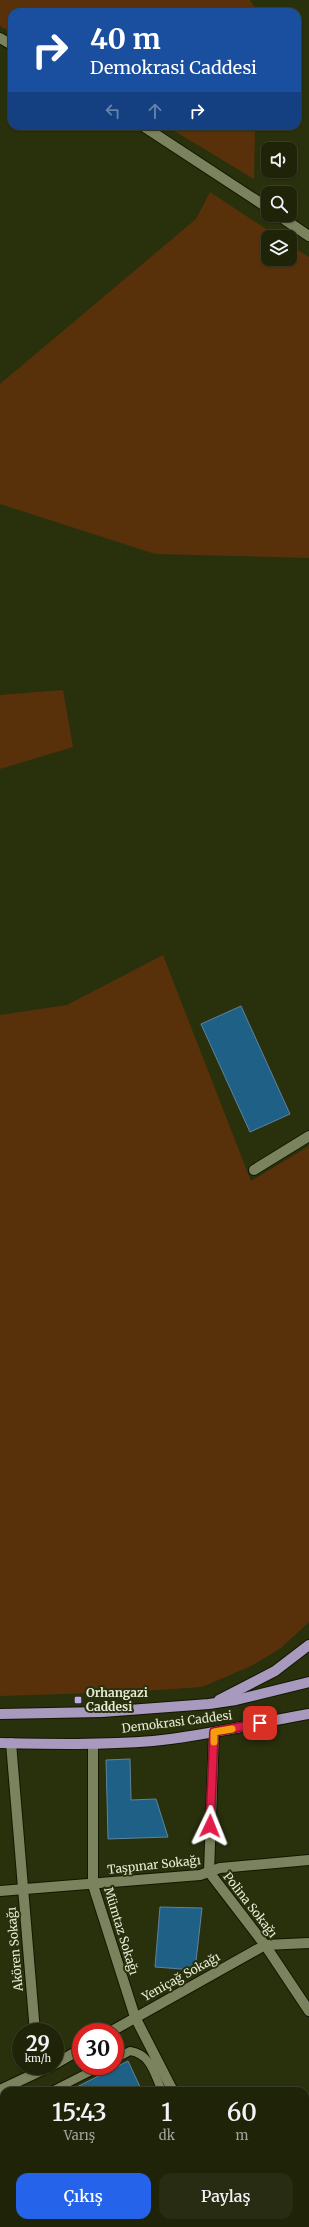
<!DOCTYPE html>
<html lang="tr">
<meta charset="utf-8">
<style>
:root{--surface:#1f2409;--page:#272c12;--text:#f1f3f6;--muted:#a1a49c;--line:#3c412a;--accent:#2563eb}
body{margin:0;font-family:Merriweather,serif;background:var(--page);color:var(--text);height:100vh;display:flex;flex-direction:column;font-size:15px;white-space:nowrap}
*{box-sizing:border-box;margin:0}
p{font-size:13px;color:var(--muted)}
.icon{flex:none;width:22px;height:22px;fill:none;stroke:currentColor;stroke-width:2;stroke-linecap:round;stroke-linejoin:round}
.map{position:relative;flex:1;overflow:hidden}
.sheet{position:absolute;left:0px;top:2087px;width:309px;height:140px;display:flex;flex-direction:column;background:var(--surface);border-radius:12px 12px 0 0;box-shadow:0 1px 3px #0004,0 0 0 1px var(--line)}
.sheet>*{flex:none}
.guide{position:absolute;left:8px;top:8px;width:293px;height:122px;border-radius:12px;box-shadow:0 1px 3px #0004,0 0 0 1px var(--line);background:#1a4fa0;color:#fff;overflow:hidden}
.controls{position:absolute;left:261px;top:142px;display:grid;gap:8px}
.controls a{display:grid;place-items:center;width:36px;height:36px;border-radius:8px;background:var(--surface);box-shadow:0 1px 3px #0004,0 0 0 1px var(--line);font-size:20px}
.speed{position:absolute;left:12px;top:2023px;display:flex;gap:8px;font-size:20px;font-weight:700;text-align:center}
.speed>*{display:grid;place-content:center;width:52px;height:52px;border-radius:50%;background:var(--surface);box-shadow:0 1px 3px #0004,0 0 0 1px var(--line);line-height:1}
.speed small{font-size:10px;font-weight:400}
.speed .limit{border:6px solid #d22;background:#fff;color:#111}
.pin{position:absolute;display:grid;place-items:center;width:34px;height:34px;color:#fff;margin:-17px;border-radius:8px;box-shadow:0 2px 6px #0006}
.me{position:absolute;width:44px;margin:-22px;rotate:2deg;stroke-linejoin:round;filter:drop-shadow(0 0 3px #0008)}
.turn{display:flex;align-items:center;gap:14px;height:84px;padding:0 16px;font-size:18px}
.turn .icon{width:52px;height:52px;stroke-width:2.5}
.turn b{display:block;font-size:28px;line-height:34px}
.lanes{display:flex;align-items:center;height:38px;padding:0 16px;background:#0003;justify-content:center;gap:20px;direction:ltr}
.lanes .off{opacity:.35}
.eta{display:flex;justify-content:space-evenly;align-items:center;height:68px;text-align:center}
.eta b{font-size:24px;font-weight:600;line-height:28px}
.action{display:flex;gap:8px;margin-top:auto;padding:8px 16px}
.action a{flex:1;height:46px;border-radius:12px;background:var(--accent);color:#fff;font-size:16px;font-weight:600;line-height:46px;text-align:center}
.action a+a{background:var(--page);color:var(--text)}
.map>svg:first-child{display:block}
</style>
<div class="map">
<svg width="309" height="2227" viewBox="0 0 309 2227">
<rect width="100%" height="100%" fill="#29300c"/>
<!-- green -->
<g fill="#58310a">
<path d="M 0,0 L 250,0 L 258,12 L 12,12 L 12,33 L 0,26 Z"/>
<path d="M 166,126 L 255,126 L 254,179 Z"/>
<path d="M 210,192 L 278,237 L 268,237 L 268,259 L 290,259 L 290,245 L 309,257 L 309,558 L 155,554 L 0,504 L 0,384 L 196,219 Z"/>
<path d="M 63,690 L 73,747 L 0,769 L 0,695 Z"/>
<path d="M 163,955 L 251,1181 L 309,1146 L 309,1622 L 281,1648 L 251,1666 L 202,1687 L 127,1692 L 0,1696 L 0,1015 L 67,1005 Z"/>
</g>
<!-- building -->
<g fill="#1e6086" stroke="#5f839d">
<path d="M 241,1006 L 290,1114 L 250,1132 L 201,1024 Z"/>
<path d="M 130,1759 L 131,1800 L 156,1799 L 168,1837 L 108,1839 L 106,1760 Z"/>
<path d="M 160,1907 L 202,1908 L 195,1970 L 155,1967 Z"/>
<path d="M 128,2061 L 142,2091 L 69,2091 Z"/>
</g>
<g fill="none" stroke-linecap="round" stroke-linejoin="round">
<!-- lane casing -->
<g stroke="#131700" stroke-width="10">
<g id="lane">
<path d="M 115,2059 L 130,2051 C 151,2054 154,2074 162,2091"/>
<path d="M 52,2091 L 101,2066"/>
<path d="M 0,2118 L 4,2116"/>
<path d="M 0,2176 L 4,2181"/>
<path d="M 36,2223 L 39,2227"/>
<path d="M 140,2227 L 147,2223"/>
</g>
</g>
<!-- street casing -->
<g stroke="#131700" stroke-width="12">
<g id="street">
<path d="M 254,1170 L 309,1136"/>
<path d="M 214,1732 L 209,1872 L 265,1945 L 309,2011"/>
<path d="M 11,1743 L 35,2032"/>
<path d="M 93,1744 L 93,1885 L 135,2017 L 173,2091"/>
<path d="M 0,1891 L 200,1875 L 220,1868 L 309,1860"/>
<path d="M 110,2032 L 265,1945 L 309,1943"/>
<path d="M 55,2064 L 81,2049"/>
<path d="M 0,2090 L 51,2066"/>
<path d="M 305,2113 L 309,2111"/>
<path d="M 243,2223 L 245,2227"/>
<path d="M 0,2226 L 1,2227"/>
</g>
</g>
<!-- secondary casing -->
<g stroke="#131700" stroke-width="12">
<g id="secondary">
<path d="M 0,38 L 12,45"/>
<path d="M 143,126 L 268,208"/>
<path d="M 278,215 L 309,236"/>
</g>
</g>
<!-- primary casing -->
<g stroke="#131700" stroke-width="12">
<g id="primary">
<path d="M 219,1700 L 275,1671 L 309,1645"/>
<path d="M 0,1714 L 102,1712 L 209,1704 L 236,1700 L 309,1682"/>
<path d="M 0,1743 C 51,1744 102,1745 153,1741 C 205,1736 257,1723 309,1714"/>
</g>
</g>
<!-- lane -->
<use href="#lane" stroke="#7a835d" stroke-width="8"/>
<!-- street -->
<use href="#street" stroke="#7a835d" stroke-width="10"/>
<!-- secondary -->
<use href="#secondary" stroke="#7a835d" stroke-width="10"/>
<!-- primary -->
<use href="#primary" stroke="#a79abe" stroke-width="10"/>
</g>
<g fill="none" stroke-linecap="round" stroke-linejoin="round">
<!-- route casing -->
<g stroke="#92132f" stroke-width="10">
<path id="route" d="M 210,1826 L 214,1732 L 260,1723"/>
</g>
<!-- route -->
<use href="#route" stroke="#e11d48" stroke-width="7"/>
<!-- slow -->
<path stroke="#f59e0b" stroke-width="7" d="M 214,1742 L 214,1732 L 232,1729"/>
</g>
<!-- markers -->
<rect fill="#c1a8f3" stroke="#29300c" stroke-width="1.5" x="74" y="1696" width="8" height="8" rx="2"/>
<g text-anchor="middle" stroke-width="4" stroke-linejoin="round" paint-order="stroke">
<!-- poi labels -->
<g font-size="12" font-weight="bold" fill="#e6ebd6" stroke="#29300c" text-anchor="start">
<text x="86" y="1697">Orhangazi<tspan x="86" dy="14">Caddesi</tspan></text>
</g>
<!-- street labels -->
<g font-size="12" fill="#e6ebd6" stroke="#29300c">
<text transform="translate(177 1722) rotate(-7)" y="4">Demokrasi Caddesi</text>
<text transform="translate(154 1865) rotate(-6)" y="4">Taşpınar Sokağı</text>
<text transform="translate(250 1905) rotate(52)" y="4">Polina Sokağı</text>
<text transform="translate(121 1931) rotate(73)" y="4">Mümtaz Sokağı</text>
<text transform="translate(15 1949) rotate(-95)" y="4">Akören Sokağı</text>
<text transform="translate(181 1977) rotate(-29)" y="4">Yeniçağ Sokağı</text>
</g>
</g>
</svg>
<div class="controls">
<a><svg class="icon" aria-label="sound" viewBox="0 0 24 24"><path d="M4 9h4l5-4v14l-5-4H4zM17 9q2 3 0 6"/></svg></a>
<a><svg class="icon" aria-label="search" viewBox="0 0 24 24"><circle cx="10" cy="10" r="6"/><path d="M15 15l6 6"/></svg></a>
<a><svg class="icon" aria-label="layers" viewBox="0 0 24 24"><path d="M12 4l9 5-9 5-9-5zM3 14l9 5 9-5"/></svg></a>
</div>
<div class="speed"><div>29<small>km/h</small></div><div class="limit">30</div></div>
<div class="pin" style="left:260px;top:1723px;background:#d93025"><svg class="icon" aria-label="arrive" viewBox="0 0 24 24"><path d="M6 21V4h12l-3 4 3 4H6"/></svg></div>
<svg class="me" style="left:210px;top:1826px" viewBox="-20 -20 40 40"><path d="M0-17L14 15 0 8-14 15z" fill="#e11d48" stroke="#fff" stroke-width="4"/></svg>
<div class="guide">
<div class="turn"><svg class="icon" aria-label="right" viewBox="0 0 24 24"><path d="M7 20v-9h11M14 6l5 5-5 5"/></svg><div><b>40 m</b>Demokrasi Caddesi</div></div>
<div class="lanes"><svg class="icon off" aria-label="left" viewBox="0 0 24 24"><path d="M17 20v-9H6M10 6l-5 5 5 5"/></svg><svg class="icon off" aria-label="ahead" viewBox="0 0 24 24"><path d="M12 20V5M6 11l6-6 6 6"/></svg><svg class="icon" aria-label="right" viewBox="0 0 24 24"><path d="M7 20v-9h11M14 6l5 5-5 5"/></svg></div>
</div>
<section class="sheet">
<div class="eta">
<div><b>15:43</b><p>Varış</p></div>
<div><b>1</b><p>dk</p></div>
<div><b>60</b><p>m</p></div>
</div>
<div class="action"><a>Çıkış</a><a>Paylaş</a></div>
</section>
</div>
